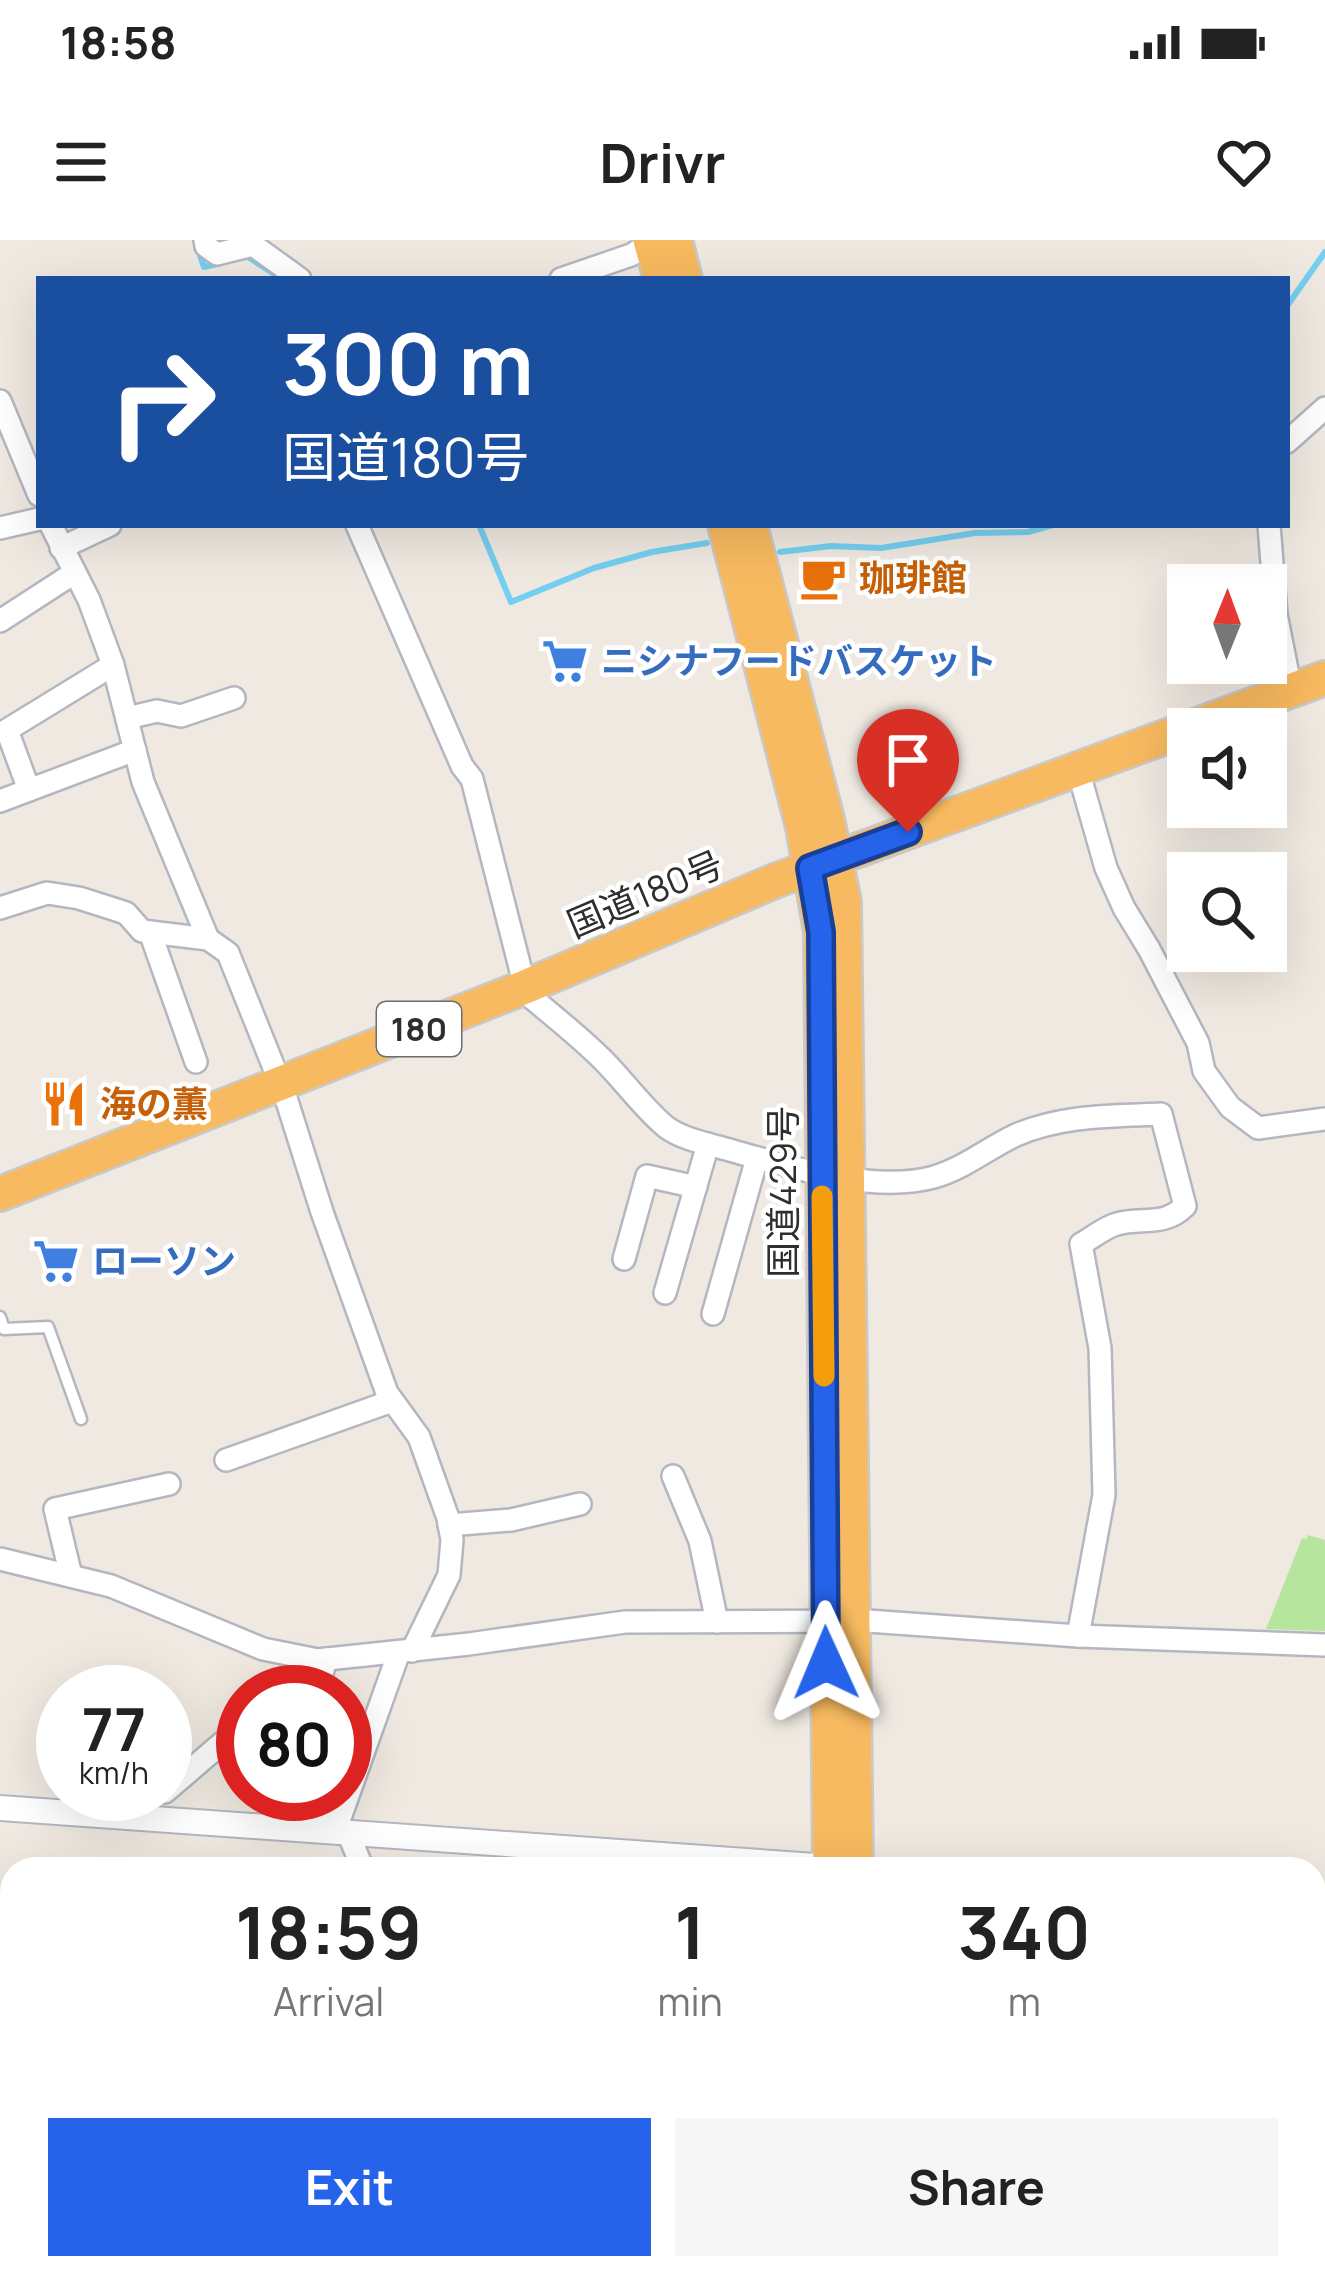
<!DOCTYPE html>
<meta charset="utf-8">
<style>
:root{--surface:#fff;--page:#f6f6f6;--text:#222;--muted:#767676;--accent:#2563eb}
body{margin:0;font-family:Manrope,"Noto Sans JP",sans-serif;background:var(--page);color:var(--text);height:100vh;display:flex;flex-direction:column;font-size:45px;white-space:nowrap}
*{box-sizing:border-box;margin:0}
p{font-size:39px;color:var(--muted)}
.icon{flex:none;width:66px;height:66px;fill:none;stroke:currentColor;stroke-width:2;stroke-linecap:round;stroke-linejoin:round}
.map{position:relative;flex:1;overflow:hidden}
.panel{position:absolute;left:0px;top:1617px;width:1326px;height:423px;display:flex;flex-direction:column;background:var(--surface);border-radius:36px 36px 0 0;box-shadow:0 12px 48px #0002}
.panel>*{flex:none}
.hud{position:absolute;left:36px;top:36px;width:1254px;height:252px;border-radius:0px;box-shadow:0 12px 48px #0002;background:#1a4fa0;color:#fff;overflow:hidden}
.needle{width:78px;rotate:1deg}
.fabs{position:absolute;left:1167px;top:324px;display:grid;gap:24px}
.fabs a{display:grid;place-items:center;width:120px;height:120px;border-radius:0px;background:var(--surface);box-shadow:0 12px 48px #0002;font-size:60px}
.speed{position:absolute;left:36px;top:1425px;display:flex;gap:24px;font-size:60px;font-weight:700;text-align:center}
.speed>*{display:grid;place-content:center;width:156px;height:156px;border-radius:50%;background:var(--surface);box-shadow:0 12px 48px #0002;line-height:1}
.speed small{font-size:30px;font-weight:400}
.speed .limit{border:18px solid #d22;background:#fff;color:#111}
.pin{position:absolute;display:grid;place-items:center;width:102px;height:102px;color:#fff;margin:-123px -51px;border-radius:50% 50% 50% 0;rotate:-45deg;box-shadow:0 0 12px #0007}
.pin .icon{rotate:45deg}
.me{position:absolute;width:132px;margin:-66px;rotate:359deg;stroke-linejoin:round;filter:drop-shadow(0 0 9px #0008)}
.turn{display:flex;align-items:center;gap:42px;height:252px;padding:0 48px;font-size:54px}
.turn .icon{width:156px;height:156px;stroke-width:2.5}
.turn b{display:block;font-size:84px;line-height:102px}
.eta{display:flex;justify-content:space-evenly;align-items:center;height:204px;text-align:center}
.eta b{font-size:72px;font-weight:700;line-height:84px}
.button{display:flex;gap:24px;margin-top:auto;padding:24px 48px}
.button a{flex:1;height:138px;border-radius:0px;background:var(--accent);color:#fff;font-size:48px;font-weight:700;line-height:138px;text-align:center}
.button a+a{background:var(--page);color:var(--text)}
.status{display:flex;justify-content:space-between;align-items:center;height:84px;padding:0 60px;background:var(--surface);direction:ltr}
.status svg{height:33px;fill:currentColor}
header{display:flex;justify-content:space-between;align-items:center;height:156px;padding:0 48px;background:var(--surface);font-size:54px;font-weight:700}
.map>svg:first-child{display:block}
</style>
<div class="status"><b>18:58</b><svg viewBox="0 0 49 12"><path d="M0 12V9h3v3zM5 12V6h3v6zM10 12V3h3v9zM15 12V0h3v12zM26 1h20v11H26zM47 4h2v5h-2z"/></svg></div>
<header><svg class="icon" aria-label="menu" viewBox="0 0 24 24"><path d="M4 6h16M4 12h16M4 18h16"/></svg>Drivr<svg class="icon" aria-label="heart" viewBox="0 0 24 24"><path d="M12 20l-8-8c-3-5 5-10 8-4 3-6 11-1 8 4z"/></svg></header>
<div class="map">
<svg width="1325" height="2038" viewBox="0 0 1325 2038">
<rect width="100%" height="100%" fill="#efe9e1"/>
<!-- green -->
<path fill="#b6e59e" d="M 1308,1295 L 1325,1300 L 1325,1391 L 1266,1389 L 1302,1298 L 1307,1299 Z"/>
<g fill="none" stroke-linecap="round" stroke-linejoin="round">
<!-- stream -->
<g stroke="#75cff0" stroke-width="6">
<path d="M 195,0 L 204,27 L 221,23"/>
<path d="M 245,15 L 282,39"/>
<path d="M 1287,66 L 1325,12"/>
<path d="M 479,285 L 511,362 L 594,328 L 652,312 L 707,303"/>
<path d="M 780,312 L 831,306 L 881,308 L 975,293 L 1028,292 L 1053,285"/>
<path d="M 1314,2019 L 1325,2020"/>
<path d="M 0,2035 L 12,2028"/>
</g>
<!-- service casing -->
<g stroke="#b4b7c1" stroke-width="15">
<path id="service" d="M 0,1077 L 4,1089 L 48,1087 L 81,1179"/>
</g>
<!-- minor casing -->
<g stroke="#b4b7c1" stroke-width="26">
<g id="minor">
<path d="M 205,0 L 206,6 L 217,14 L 253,5 L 300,39"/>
<path d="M 561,39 L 631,15 L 657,0"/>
<path d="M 0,161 L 39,255"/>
<path d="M 1287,202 L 1325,168"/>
<path d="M 51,285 L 89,360 L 113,425 L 143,542 L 208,699"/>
<path d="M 357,285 L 462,526 L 472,539 L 525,747 L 533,759 C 557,779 581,798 603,820 C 624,841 643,868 666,887 C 682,899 708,904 726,909 C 786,926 873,954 934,937 C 965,928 988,908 1016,895 C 1062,875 1112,876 1161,874 L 1185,966 C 1164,987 1141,977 1117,984 C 1105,987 1092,998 1081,1004 L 1100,1108 L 1104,1255 L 1078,1396"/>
<path d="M 1269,285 L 1276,374 L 1291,450"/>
<path d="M 0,288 L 39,279"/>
<path d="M 61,308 L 110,285"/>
<path d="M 0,381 L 74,333"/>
<path d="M 127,478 L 157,471 L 181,476 L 234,458"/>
<path d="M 1078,530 L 1106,628 L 1124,668 L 1149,709 L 1198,803 L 1204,831 L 1230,867 L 1258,888 L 1325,879"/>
<path d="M 29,550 L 7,490 L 113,425"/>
<path d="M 0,561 L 135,510"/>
<path d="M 0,668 L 47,653 L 79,658 L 126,673 L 142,691 L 208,699 L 228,713 L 285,855 L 322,972 L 387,1153 L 419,1197 L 448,1278 L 452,1300 L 449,1335 L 412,1411"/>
<path d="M 150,692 L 196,822"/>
<path d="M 624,1019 L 647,936 L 696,947"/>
<path d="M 665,1053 L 708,904"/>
<path d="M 713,1074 L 757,918"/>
<path d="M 226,1220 L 392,1161"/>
<path d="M 673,1236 L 700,1301 L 717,1382"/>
<path d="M 449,1285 L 511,1280 L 580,1264"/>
<path d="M 0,1319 L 111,1346 L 263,1409 L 318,1420 L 469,1404 L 625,1382 L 868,1381 L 1078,1396 L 1325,1405"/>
<path d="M 71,1336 L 55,1269 L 169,1244"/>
<path d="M 281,1452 L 318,1420"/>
<path d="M 317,1452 L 326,1419"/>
<path d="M 165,1552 L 243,1485"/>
<path d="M 316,1554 L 321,1570 L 335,1592"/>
<path d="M 335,1592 L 399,1412"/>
<path d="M 348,1593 L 363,1629"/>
<path d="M 1314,1777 L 1325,1778"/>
<path d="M 1314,1957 L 1325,1930"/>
<path d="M 0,1980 L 12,1977"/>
<path d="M 1191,2028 L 1263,2038"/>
<path d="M 1302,2028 L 1303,2038"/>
<path d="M 230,2038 L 243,2028"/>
<path d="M 398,2038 L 401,2028"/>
</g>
</g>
<!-- tertiary casing -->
<g stroke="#b4b7c1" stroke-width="28">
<path id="tertiary" d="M 0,1568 L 844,1628"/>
</g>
<!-- trunk casing -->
<g stroke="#c9c9c9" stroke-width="38">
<g id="trunk">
<path d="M 650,0 L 661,39"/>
<path d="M 675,0 L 685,39"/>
<path d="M 725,285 L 803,587 L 821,692 L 830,1629"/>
<path d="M 750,285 L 827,579 L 844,662 L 856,1629"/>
<path d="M 0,954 L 525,747 L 777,640 L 1325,438"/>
<path d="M 837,2028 L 837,2038"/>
<path d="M 860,2028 L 860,2038"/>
</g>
</g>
<!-- service -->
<use href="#service" stroke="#fff" stroke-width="10"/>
<!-- minor -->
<use href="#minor" stroke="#fff" stroke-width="21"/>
<!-- tertiary -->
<use href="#tertiary" stroke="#fff" stroke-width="24"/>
<!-- trunk -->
<use href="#trunk" stroke="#f8ba60" stroke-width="33"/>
</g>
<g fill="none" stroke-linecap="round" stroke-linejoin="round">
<!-- route casing -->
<g stroke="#184099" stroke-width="30">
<path id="route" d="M 826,1423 L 821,692 L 810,628 L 908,592"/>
</g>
<!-- route -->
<use href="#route" stroke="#2563eb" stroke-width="21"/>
<!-- slow -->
<path stroke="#f59e0b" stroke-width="21" d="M 822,956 L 824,1136"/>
</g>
<!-- icons -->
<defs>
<g id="cafe-bare" transform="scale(3.6)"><path d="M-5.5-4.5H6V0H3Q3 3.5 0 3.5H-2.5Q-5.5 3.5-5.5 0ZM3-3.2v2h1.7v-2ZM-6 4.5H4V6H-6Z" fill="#e8710a" stroke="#fff" stroke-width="2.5" paint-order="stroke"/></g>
<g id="supermarket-bare" transform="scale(3.6)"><path d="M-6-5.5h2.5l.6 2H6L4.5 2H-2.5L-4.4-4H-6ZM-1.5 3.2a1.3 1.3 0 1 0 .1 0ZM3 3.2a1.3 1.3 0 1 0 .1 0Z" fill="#3f7fe0" stroke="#fff" stroke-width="2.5" paint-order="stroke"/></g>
<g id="restaurant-bare" transform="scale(3.6)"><path d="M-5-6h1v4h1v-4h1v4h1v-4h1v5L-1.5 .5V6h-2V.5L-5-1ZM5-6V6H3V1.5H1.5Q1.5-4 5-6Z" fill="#e8710a" stroke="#fff" stroke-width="2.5" paint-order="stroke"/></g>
</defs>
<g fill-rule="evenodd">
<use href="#cafe-bare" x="823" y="338"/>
<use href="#supermarket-bare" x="565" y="421"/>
<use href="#restaurant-bare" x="64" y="864"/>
<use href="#supermarket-bare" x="56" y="1021"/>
</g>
<g text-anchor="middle" stroke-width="9" stroke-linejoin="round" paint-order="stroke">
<!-- shield labels -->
<rect fill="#fff" stroke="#6d6d6d" stroke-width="3" x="377" y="762" width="84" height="54" rx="9"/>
<g font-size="33" font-weight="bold" fill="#2e2e2e">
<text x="419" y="801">180</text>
</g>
<!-- food labels -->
<g font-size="36" font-weight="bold" fill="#c56008" stroke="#fff" text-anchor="start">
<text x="859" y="351">珈琲館</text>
<text x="100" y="877">海の薫</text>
</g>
<!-- shop labels -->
<g font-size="36" font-weight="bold" fill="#366cbe" stroke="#fff" text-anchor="start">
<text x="601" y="434">ニシナフードバスケット</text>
<text x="92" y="1034">ローソン</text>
</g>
<!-- street labels -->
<g font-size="36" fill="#2e2e2e" stroke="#fff">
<text transform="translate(645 654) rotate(-23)" y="13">国道180号</text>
<text transform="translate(783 952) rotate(-90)" y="13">国道429号</text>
</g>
</g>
</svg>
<div class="fabs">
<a><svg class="needle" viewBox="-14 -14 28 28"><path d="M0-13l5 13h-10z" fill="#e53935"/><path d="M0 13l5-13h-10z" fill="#767676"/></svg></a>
<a><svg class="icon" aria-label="sound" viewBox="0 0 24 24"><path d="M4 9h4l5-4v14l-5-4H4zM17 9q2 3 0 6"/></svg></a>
<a><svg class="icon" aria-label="search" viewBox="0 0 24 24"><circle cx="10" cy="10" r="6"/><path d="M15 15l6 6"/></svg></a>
</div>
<div class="speed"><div>77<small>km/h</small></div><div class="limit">80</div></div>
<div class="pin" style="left:908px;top:592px;background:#d93025"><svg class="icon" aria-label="arrive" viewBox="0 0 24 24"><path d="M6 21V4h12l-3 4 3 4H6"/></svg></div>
<svg class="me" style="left:826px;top:1423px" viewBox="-20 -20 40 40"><path d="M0-17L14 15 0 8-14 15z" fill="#2563eb" stroke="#fff" stroke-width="4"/></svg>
<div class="hud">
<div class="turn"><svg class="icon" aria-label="right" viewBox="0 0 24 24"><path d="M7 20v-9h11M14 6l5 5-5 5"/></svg><div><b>300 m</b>国道180号</div></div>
</div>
<section class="panel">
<div class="eta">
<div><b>18:59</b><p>Arrival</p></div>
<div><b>1</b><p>min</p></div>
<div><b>340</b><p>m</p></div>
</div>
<div class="button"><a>Exit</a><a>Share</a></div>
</section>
</div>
